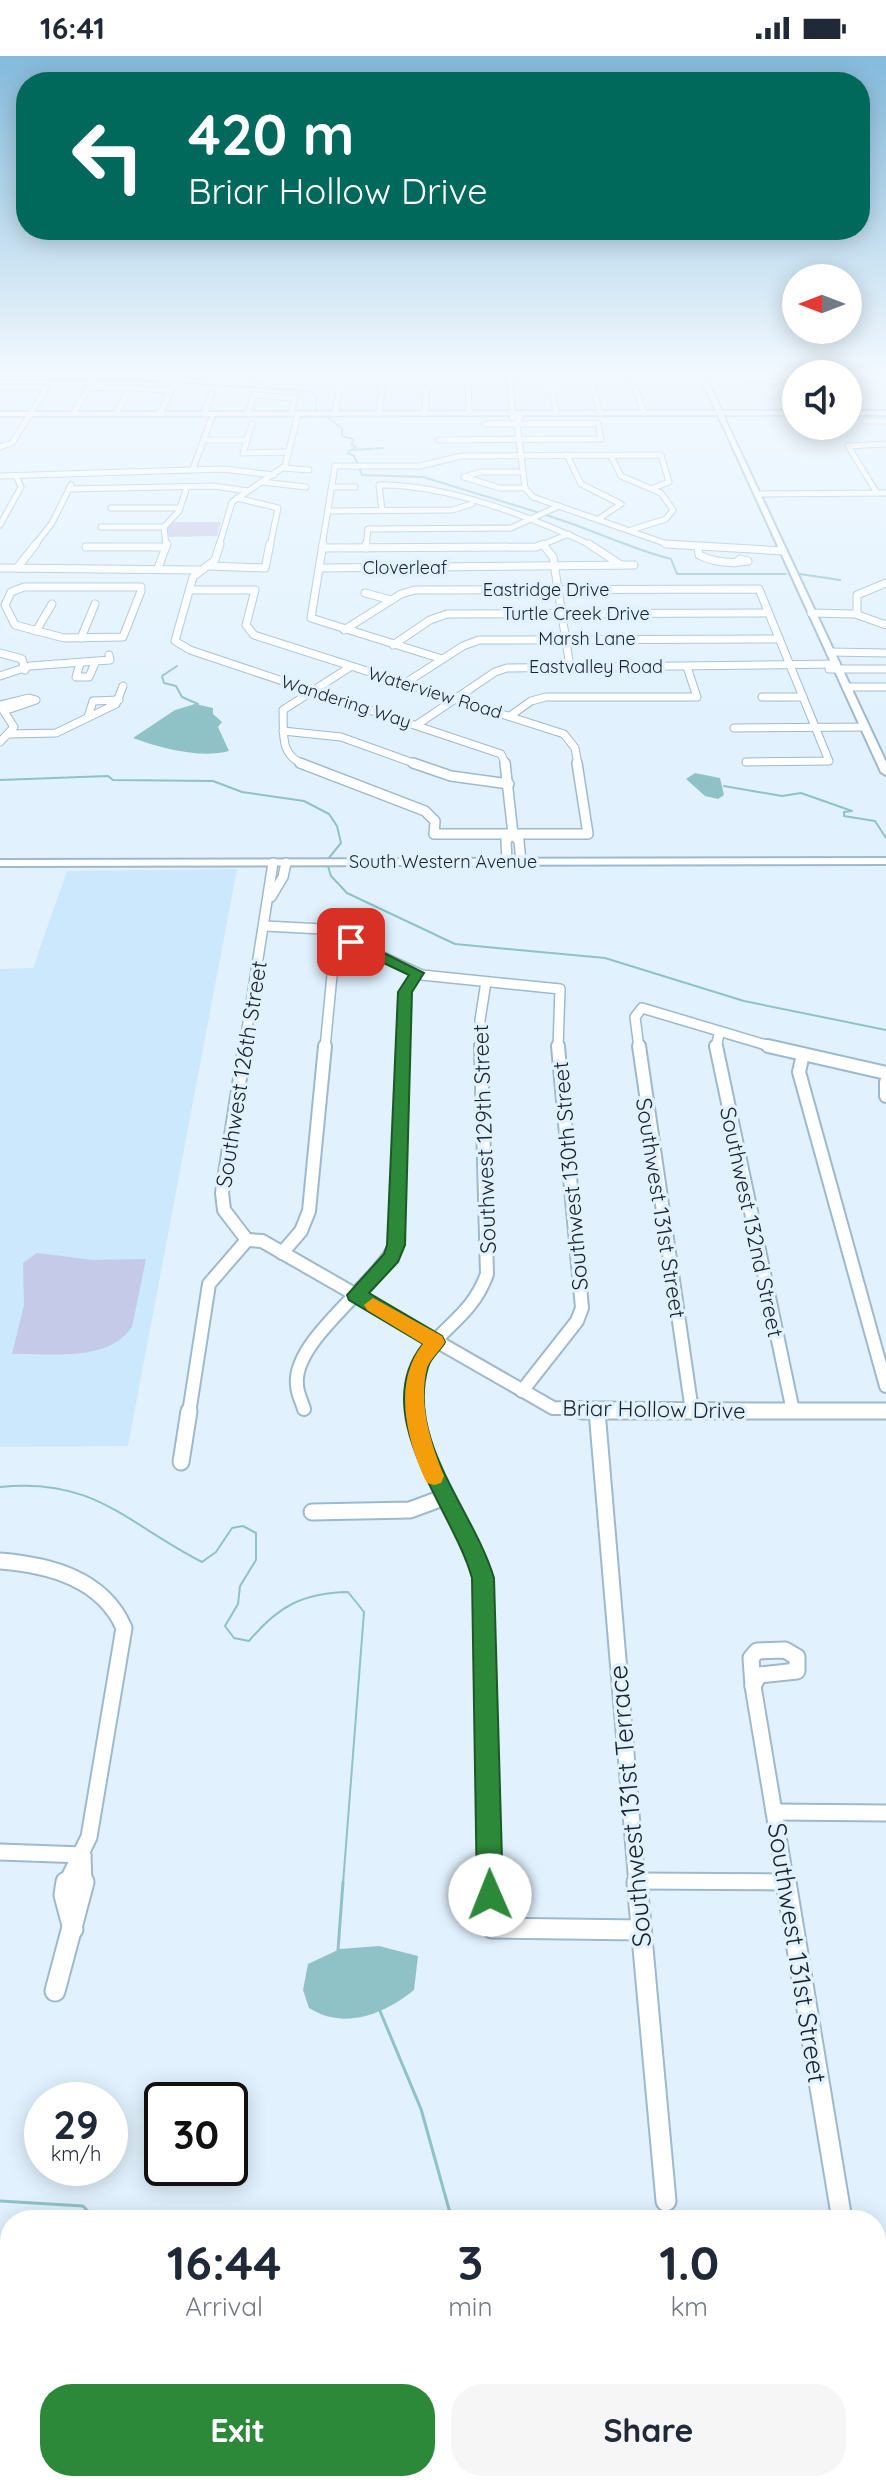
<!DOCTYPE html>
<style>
:root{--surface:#fff;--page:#f6f6f7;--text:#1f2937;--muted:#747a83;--accent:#2d893a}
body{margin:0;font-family:Quicksand,sans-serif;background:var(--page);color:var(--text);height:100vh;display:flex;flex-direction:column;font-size:30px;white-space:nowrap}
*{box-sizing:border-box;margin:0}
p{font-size:26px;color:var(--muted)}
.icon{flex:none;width:44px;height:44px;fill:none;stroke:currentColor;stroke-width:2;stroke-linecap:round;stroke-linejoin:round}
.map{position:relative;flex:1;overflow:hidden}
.drawer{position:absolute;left:0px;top:2154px;width:886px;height:282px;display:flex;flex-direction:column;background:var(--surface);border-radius:32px 32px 0 0;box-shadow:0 4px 20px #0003}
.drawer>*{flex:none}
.guide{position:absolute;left:16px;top:16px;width:854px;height:168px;border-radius:32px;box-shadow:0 4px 20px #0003;background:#00695c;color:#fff;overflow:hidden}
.needle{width:52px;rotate:270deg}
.fabs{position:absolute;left:782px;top:208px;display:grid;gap:16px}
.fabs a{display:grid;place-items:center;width:80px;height:80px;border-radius:50%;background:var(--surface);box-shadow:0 4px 20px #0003;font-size:40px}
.speed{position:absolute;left:24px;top:2026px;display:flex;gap:16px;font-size:40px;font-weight:700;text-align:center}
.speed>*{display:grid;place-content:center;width:104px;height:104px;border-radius:50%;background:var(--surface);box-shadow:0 4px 20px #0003;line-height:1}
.speed small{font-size:20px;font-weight:400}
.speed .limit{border:4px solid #111;border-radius:12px;background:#fff;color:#111}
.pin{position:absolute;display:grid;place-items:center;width:68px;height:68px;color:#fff;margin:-34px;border-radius:16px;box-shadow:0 4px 12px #0006}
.me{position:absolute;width:88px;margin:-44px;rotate:359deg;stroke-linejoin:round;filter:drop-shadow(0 0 6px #0008)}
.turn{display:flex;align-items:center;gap:28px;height:168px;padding:0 40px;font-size:36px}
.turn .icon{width:104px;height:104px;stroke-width:2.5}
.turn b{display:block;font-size:56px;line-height:68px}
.eta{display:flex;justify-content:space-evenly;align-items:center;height:136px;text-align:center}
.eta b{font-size:48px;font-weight:700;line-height:56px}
.button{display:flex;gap:16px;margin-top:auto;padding:16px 40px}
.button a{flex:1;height:92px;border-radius:32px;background:var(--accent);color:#fff;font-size:32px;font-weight:700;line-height:92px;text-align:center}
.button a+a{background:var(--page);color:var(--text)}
.status{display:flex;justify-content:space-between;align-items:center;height:56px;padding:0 40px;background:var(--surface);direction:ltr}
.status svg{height:22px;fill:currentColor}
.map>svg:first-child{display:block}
</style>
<div class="status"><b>16:41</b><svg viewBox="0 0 49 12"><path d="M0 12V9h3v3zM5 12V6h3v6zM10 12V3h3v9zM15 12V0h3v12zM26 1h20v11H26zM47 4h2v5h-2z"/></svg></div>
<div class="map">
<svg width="886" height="2435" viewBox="0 0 886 2435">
<rect width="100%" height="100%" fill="#e1f2fe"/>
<!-- built -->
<path fill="#cce8fc" d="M 237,813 L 128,1390 L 0,1391 L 0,913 L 33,912 L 67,815 Z"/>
<!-- green -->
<g fill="#c5cae8">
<path d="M 170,466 L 221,466 L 217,480 L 169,481 L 166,473 Z"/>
<path d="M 37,1197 L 93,1204 L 146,1203 L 132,1271 C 107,1307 51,1297 12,1298 L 24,1249 L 23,1207 Z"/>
</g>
<!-- water -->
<g fill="#8fc2c6">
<path d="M 195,648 L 213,652 L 213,658 L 222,666 L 218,671 L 229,695 C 201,703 160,692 133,682 L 175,654 Z"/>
<path d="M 695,717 L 720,722 L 724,739 L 718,743 L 705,740 L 686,723 Z"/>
<path d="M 379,1890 L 418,1900 L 414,1934 C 383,1959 344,1974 309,1952 L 303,1934 L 308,1908 L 340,1893 Z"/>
</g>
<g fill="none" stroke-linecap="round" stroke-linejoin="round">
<!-- stream-far1 -->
<g stroke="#8fc2c6" stroke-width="2">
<path d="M 0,324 L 136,324 L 308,335 L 317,339 L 315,355"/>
<path d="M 743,328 L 796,328"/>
<path d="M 324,359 L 342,372 L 342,380 L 353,383 L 352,389 L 356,391 L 347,397 L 354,400 L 362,419 L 423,421 L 540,457"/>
<path d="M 353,394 L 383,392"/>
<path d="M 546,459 C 589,472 628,492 671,503 L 677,518 L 786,518"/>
<path d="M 800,518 L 840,524"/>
<path d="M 177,610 L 162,620 L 164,627 L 176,630 L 182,641 L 198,648"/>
<path d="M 0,724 L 108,720 L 113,724 L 213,725 L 242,736 L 304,745 L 329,758 L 337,770 L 341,787 L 328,803"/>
<path d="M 724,730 L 782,740 L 801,737 L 852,755 L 844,756 L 844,760 L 875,765 L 886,782"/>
<path d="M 328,810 L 331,820 L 347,837 L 455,888 L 605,902 L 744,945 L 886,974"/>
<path d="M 0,1431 C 94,1421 126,1467 202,1506 L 216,1496 L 232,1472 L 243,1470 L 256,1477 L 256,1504 L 240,1530 L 238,1548 L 225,1570 L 234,1582 L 249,1585 C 278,1550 303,1537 348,1536 L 364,1556 L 343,1828"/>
</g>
<!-- stream -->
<g stroke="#8fc2c6" stroke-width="3">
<path d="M 338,1894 L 343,1826"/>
<path d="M 380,1955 L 421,2053 L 452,2164"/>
<path d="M 0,2145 L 83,2150 L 96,2164"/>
<path d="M 876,2372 L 886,2391"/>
<path d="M 579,2426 L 609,2435"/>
<path d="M 625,2435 L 648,2426"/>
</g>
<!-- minor-far5 casing -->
<g stroke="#9eb9cd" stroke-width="7">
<g id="minor-far5">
<path d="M 180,319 L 218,319"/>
<path d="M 260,319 L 258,324 L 299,326 L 301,319"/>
<path d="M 468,319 L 469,357"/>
<path d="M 509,319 L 513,362"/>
<path d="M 550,319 L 556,357"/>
<path d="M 590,319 L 600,357"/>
<path d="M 631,319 L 644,357"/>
<path d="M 770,319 L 796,322"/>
<path d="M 426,322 L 427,319"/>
<path d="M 848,322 L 886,322"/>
<path d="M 0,331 L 47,331"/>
<path d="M 89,331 L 171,334 L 160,358"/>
<path d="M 379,357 L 384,319"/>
<path d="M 425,357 L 426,334"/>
<path d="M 513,357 L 520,361 L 517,368 L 525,432 L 533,441 L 667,488 L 697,490"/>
<path d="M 73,358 L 96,319"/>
<path d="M 116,358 L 130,331"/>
<path d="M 204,358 L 212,337"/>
<path d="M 248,358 L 254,339 L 295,342 L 291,358"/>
<path d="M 335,358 L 342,319"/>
<path d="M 865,365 L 886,365"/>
<path d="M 252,368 L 243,397 L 289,396"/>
<path d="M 203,384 L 247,384"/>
<path d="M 439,384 L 601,383 L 598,368 L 485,368"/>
<path d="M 0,391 L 12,387 L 47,331"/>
<path d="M 567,399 L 581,428 L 621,448 L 600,462"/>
<path d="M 611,400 L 621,420 L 661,437 L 673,454 L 666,463 L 631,474"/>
<path d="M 284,412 L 309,414"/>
<path d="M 193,413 L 213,358"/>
<path d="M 0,420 L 223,413 L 274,419"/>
<path d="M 464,421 L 500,432 L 525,432"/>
<path d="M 464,421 L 481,416 L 522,416"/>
<path d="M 262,426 L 306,431"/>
<path d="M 332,431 L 355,431"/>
<path d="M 69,433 L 213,430 L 248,435"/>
<path d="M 877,437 L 848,390 L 886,388"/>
<path d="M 757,438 L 886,437"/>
<path d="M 237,442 L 278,452 L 270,490"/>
<path d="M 111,452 L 180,452"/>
<path d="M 382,454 L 379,429 C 446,428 532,461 593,490"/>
<path d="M 328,455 L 452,454 L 472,448"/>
<path d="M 0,469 L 21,431 L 17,422"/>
<path d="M 101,471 L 164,471"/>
<path d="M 34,490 L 52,467 L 71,429"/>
<path d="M 166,490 L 164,471 L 179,455 L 187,431"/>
<path d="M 219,490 L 232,446 L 285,410 L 298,358"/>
<path d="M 322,490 L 335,410 L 420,410 L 461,400 L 661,399 L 669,426 L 653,432"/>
<path d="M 366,490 L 368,473 L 511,472 L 559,450"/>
<path d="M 539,490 L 569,478"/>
</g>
</g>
<!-- minor-far4 casing -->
<g stroke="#9eb9cd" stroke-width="9">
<g id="minor-far4">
<path d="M 220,488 L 215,504 L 193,521 L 175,585 L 190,594 L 501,698 L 506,709"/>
<path d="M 323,488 L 311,562 L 442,603"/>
<path d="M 589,488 L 621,509"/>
<path d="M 666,488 L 783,495"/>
<path d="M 544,490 L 553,501 L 570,611"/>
<path d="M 86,491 L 166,491"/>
<path d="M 323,492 L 536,491 L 544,488"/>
<path d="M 366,492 L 366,488"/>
<path d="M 698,492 L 699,499 C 715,507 730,508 748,505 L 740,503 L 735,507"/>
<path d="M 209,510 L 265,512 L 270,488"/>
<path d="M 0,512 L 199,514"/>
<path d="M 17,512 L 36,488"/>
<path d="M 158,512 L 167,488"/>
<path d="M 320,512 L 634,509"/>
<path d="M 24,531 L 141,531 L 141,535 L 123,581 L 64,582 L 15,569 L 5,549 L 11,536 Z"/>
<path d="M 190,534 L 255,534 L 246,569 L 254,579 L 564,678 L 575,692 L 578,709"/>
<path d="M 365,537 L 391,544"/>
<path d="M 811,557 L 855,558 L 886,569"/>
<path d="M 857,558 L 857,539 L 886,527"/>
<path d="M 344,574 L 401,538 L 415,534 L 759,533 L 829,705 L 746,706"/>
<path d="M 36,575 L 52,548"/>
<path d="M 81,582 L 95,548"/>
<path d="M 393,589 L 430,564 L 447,558 L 768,557"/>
<path d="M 830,596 L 886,597"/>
<path d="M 0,597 L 22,603 L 25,614"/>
<path d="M 80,608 L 76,621 L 89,621 L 95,607"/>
<path d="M 829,613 L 886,613"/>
<path d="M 0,620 L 30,610 L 110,604 L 109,599"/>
<path d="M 407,626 L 463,590 L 479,584 L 779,583"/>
<path d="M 846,631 L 886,631"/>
<path d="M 762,641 L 803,641"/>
<path d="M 0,649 L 29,642 L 36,644 L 4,655"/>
<path d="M 510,660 L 531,645 L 546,641 L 697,641 L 687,611"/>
<path d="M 88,661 L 93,645 L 119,644"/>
<path d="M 418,668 L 495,616 L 507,612 L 836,608"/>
<path d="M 734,672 L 865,671"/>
<path d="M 283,675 L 341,681 L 419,709"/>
<path d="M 10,678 L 56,677 L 116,648 L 123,630"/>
<path d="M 0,686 L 14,671 L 1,651"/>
<path d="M 305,709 C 279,699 284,678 283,654 L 350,611"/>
</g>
</g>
<!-- minor-far3 casing -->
<g stroke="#9eb9cd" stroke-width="12">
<g id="minor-far3">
<path d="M 300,707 L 425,755 L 435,765 L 434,778 L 588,778 L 577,707"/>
<path d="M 413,707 L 451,720 L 509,728"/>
<path d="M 505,707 L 513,778"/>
<path d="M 507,806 L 506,784 L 513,778 L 519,785 L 521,806"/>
<path d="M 271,841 L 283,821 L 286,807"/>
<path d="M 265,870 L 322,873 L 422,919 L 560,933 L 558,992"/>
<path d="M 244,992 L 273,807"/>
<path d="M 325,992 L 332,919 L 340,907 L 361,891"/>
<path d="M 403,992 L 405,936 L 417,917"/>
<path d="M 481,992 L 480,964 L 486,926"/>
<path d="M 639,992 L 635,961 L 642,952 L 776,992"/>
<path d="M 716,992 L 719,978"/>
</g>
</g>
<!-- minor-far2 casing -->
<g stroke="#9eb9cd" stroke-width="16">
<g id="minor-far2">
<path d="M 639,990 L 692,1355"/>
<path d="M 716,990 L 793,1355"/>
<path d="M 768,990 L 886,1017"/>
<path d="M 803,998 L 799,1016 L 886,1330"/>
<path d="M 886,1026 L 886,1040"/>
<path d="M 247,1184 L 262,1185 L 553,1352 L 886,1355"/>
<path d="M 282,1197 L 301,1175 L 309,1155 L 325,990"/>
<path d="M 522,1335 L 577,1265 L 582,1252 L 558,990"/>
<path d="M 304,1353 C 302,1346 297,1337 297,1329 C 292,1285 374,1231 396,1189 L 403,990"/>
<path d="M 189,1357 L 209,1228 L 247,1184 L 224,1154 L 222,1137 L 245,990"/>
<path d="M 416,1357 C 408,1274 465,1280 487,1218 L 481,990"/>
</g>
</g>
<!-- minor-far1 casing -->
<g stroke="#9eb9cd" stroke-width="19">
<g id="minor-far1">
<path d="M 416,1355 C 422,1416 467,1463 483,1522 L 491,1828"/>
<path d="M 582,1355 L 886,1355"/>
<path d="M 597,1355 L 637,1828"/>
<path d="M 181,1406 L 189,1355"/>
<path d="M 312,1456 L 410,1454 L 445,1441"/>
<path d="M 0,1505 C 50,1509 103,1523 124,1572 L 89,1781 L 66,1828"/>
<path d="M 785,1594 L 797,1601 L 797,1615 L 759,1619 L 753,1630 L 751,1602 L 757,1595 Z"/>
<path d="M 753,1630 L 786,1828"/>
<path d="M 774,1756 L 886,1757"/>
<path d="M 0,1796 L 83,1799"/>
<path d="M 83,1799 L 84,1828"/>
<path d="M 637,1825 L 786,1826"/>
</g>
</g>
<!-- minor casing -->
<g stroke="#9eb9cd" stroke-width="23">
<g id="minor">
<path d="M 66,1826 L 64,1839 L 73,1873"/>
<path d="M 491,1826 L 492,1872 L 641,1874"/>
<path d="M 637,1826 L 666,2145"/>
<path d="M 786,1826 L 842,2164"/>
<path d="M 55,1935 L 84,1826"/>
<path d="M 876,2214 L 886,2227"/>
</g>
</g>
<!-- major casing -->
<g stroke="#9eb9cd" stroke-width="4">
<g id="major">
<path d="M 699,319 L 705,319 L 722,355 L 796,355 L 796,359 L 723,359 L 886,706 L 886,719 L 881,716 L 718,359 L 0,360 L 0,356 L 716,355 Z"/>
<rect x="848" y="355" width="38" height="4"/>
<path d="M 886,802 L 886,808 L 0,810 L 0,804 Z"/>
</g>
</g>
<!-- minor-far5 -->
<use href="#minor-far5" stroke="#fff" stroke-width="5"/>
<!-- minor-far4 -->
<use href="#minor-far4" stroke="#fff" stroke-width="7"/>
<!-- minor-far3 -->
<use href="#minor-far3" stroke="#fff" stroke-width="9"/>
<!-- minor-far2 -->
<use href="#minor-far2" stroke="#fff" stroke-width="12"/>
<!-- minor-far1 -->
<use href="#minor-far1" stroke="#fff" stroke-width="15"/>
<!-- minor -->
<use href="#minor" stroke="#fff" stroke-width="19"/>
<!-- major -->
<use href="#major" fill="#fff" fill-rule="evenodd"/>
</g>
<!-- sky -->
<linearGradient id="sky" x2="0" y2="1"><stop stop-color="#84bada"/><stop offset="0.48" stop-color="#f2f9ff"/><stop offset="1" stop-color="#f2f9ff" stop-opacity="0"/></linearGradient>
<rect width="886" height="660" fill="url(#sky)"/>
<!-- route -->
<path fill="#2d893a" stroke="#1d5926" stroke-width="2" d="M 346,883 L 356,883 L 424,917 L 412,936 L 405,1189 L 398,1206 L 369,1237 L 442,1280 L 445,1286 C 441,1294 430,1302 428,1311 C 406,1385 474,1455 494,1522 L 503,1839 L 499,1849 L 490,1852 L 481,1849 L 477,1839 L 472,1522 C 453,1453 366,1359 423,1288 L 349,1244 L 347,1239 L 384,1198 L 387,1189 L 398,936 L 409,919 L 346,889 Z"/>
<!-- slow -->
<path fill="#f59e0b" d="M 373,1242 L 442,1280 L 445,1286 C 440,1295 430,1303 427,1312 C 418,1348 431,1388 444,1420 L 441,1427 L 434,1429 L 427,1427 C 407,1385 392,1327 423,1288 L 367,1254 L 364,1249 Z"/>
<g text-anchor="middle" stroke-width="7" stroke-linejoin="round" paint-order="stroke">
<!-- far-street labels -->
<g font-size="18" fill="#19232b" stroke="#e1f2fe">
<text x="405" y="518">Cloverleaf</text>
<text x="546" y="540">Eastridge Drive</text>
<text x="576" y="564">Turtle Creek Drive</text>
<text x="587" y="589">Marsh Lane</text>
<text x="596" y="617">Eastvalley Road</text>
<text transform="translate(435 637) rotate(17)" y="6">Waterview Road</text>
<text transform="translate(346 646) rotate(18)" y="6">Wandering Way</text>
<text x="443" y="812">South Western Avenue</text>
</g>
<!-- street labels -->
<g font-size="22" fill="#19232b" stroke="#e1f2fe">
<text transform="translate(241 1018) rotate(-81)" y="8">Southwest 126th Street</text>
<text transform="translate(484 1083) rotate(-92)" y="8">Southwest 129th Street</text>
<text transform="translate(570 1120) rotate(-95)" y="8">Southwest 130th Street</text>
<text transform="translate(661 1152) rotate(81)" y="8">Southwest 131st Street</text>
<text transform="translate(752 1166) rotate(78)" y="8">Southwest 132nd Street</text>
<text transform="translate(654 1353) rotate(1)" y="8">Briar Hollow Drive</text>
</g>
<!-- near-street labels -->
<g font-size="26" fill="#19232b" stroke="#e1f2fe">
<text transform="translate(630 1750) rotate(-95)" y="9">Southwest 131st Terrace</text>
<text transform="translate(797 1897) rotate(81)" y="9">Southwest 131st Street</text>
</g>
</g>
</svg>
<div class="fabs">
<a><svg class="needle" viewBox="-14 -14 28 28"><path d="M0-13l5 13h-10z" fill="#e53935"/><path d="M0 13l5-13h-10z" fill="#747a83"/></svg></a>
<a><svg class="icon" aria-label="sound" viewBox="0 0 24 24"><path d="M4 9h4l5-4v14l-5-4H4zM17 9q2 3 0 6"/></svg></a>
</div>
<div class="speed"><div>29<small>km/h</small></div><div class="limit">30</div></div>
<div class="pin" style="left:351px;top:886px;background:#d93025"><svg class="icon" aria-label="arrive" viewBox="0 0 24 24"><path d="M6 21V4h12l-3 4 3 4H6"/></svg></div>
<svg class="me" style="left:490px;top:1839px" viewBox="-20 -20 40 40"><circle r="19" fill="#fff"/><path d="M0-13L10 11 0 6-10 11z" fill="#2d893a"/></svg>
<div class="guide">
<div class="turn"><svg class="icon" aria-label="left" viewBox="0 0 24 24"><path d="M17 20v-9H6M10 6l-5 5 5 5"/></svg><div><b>420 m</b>Briar Hollow Drive</div></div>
</div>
<section class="drawer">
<div class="eta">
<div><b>16:44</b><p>Arrival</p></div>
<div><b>3</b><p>min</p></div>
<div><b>1.0</b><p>km</p></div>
</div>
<div class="button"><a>Exit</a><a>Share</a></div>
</section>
</div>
